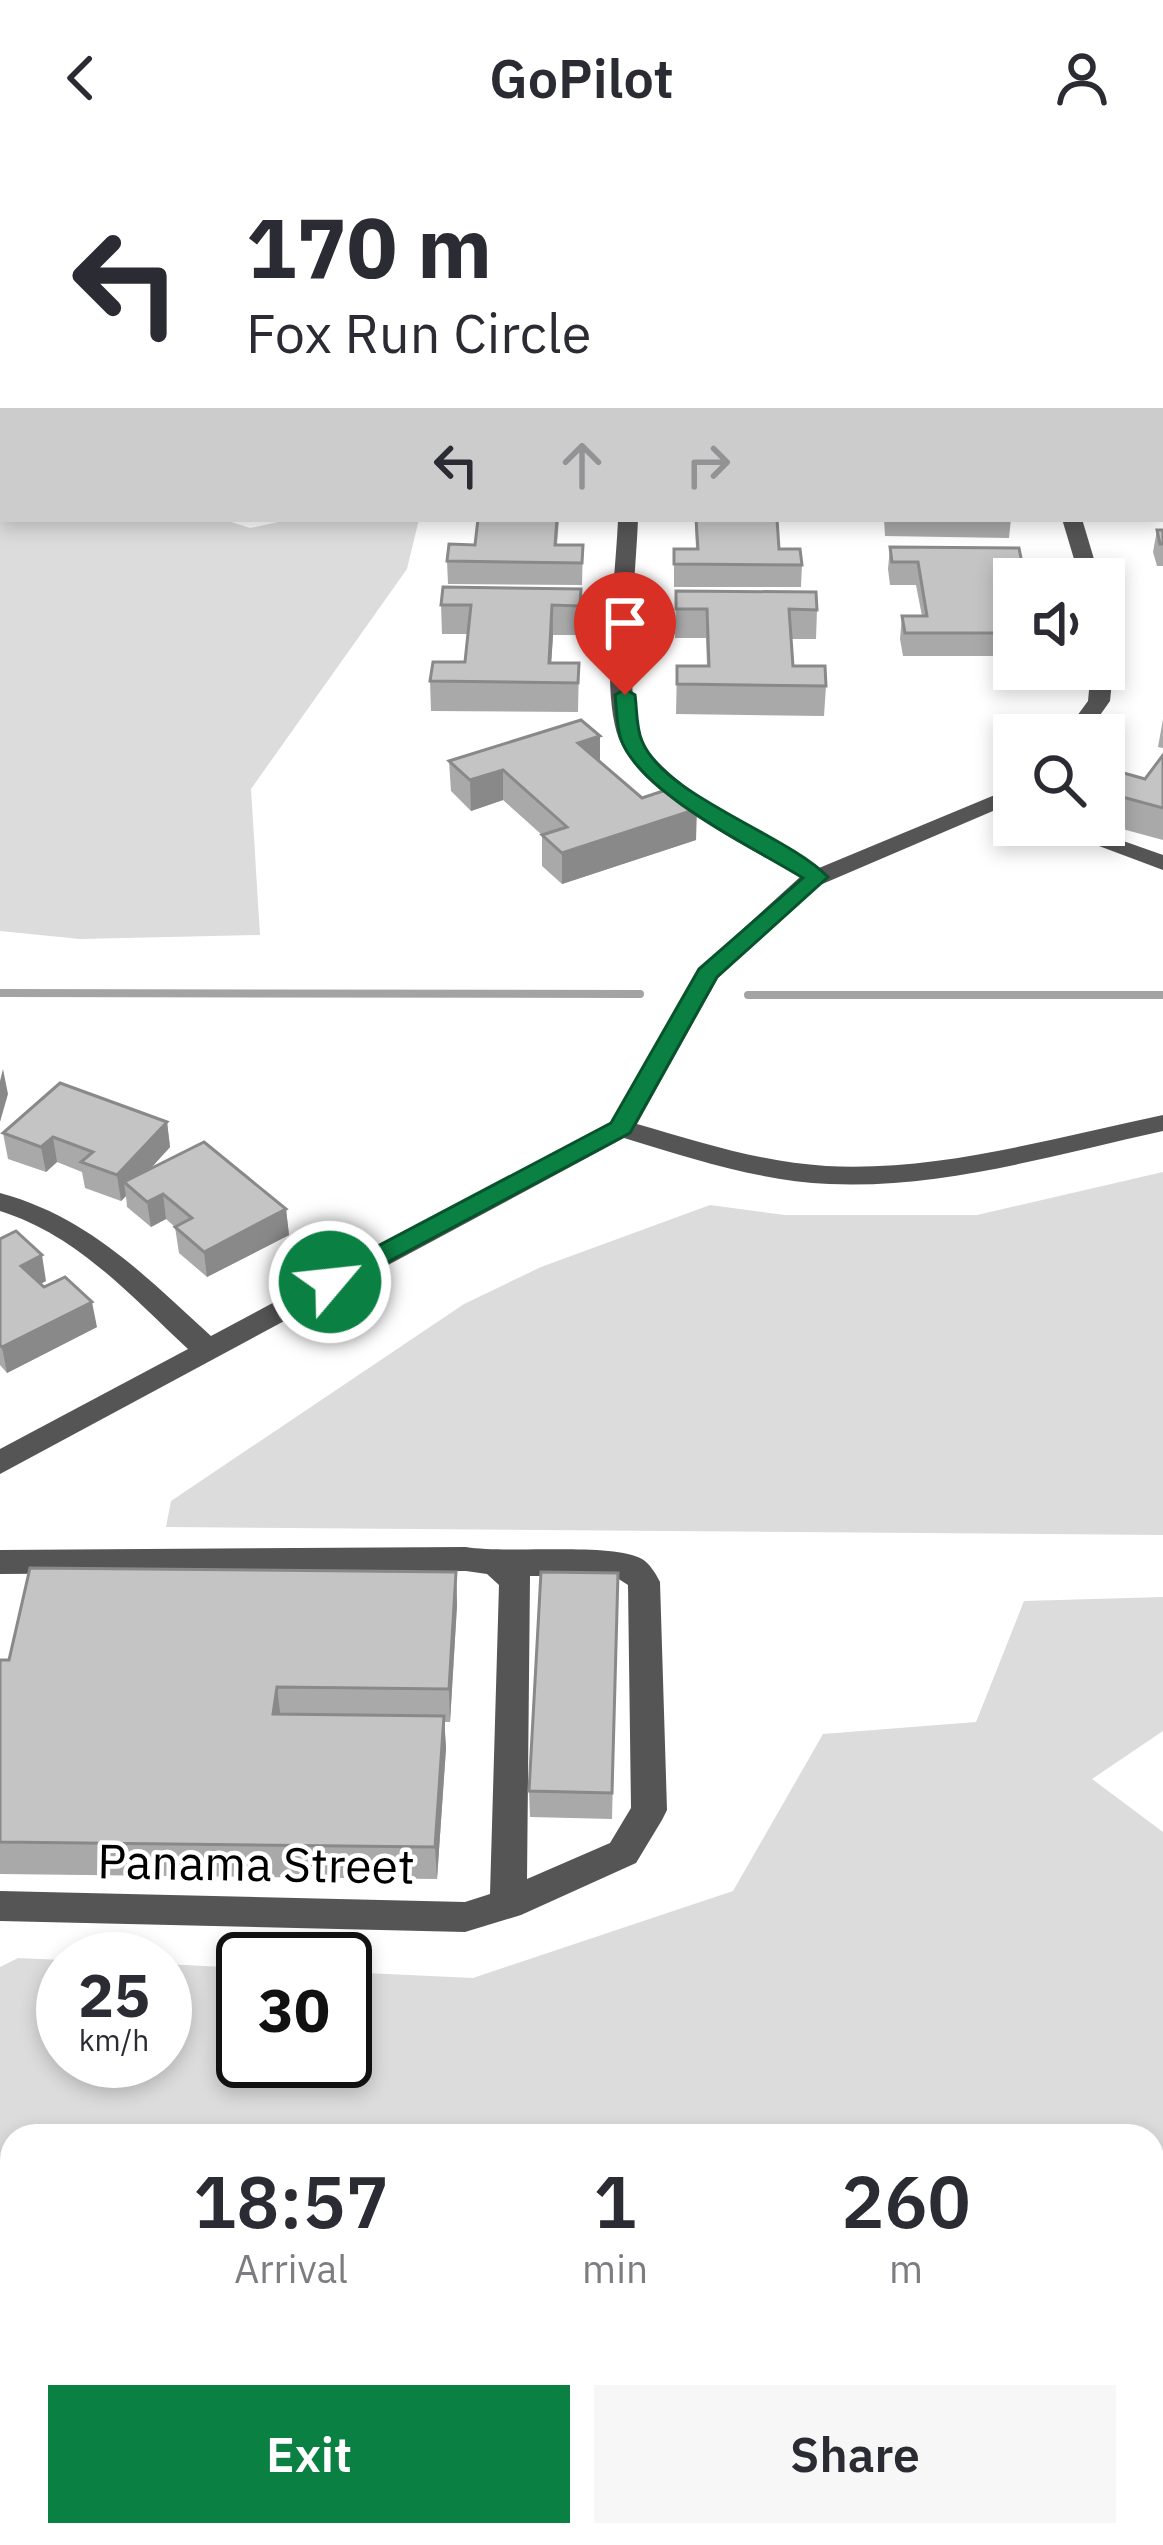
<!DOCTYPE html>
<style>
:root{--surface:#fff;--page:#f7f7f7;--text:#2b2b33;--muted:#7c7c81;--accent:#0b8043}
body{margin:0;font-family:"IBM Plex Sans",sans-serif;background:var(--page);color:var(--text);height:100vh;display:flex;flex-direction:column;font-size:45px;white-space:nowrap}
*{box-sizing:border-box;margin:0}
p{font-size:39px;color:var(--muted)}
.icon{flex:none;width:66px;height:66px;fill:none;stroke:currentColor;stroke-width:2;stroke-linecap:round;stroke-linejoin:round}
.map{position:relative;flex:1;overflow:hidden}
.sheet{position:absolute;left:0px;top:1968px;width:1164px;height:423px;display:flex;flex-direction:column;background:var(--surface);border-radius:36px 36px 0 0;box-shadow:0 6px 18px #0003}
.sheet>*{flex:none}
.guide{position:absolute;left:0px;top:0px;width:1164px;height:366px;box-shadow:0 6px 18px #0003;background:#fff;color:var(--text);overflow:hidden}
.fabs{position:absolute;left:993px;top:402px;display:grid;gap:24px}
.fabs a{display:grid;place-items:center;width:132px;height:132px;border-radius:0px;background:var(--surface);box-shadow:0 6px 18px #0003;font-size:60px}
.speed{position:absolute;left:36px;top:1776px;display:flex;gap:24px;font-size:60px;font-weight:700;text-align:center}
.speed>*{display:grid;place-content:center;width:156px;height:156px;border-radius:50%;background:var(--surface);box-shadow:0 6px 18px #0003;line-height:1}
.speed small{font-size:30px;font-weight:400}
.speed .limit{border:6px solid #111;border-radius:18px;background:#fff;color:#111}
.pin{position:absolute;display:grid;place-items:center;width:102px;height:102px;color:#fff;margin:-123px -51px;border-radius:50% 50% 50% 0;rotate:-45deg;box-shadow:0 0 12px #0007}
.pin .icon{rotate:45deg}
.me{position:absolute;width:132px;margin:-66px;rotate:62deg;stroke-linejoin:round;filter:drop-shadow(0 0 9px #0008)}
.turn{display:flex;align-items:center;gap:42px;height:252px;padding:0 48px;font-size:54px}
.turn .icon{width:156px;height:156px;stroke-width:2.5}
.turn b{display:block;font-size:84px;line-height:102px}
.lanes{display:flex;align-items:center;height:114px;padding:0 48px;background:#0003;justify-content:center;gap:60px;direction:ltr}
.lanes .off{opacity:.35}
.eta{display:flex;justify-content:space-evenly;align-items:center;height:204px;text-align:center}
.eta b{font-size:72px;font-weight:600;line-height:84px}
.cta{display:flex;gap:24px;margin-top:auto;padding:24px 48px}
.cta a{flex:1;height:138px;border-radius:0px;background:var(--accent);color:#fff;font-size:48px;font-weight:600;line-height:138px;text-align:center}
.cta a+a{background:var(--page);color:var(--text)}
header{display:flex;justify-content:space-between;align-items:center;height:156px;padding:0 48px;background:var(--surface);font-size:54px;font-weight:600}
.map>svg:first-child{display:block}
</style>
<header><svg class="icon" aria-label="back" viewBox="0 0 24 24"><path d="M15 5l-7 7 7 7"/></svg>GoPilot<svg class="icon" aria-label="person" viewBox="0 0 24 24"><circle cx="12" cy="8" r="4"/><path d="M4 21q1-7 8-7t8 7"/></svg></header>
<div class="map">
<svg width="1163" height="2389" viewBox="0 0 1163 2389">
<rect width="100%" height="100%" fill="#fff"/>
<!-- green -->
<g fill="#dcdcdc" fill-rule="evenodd">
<path d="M 0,311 L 3,363 L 222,363 L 250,372 L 292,363 L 419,363 L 407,413 L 251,633 L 260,779 L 80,783 L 0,775 Z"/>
<path d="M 1163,1016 L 1163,1379 L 166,1371 L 171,1345 L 464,1148 L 541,1111 L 710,1049 L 785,1059 L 977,1059 Z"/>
<path d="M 1163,1441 L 1163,1575 L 1092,1623 L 1163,1676 L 1163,2389 L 0,2389 L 0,1811 L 18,1802 L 63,1804 L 63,1905 L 165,1905 L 165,1808 L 243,1812 L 243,1905 L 345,1905 L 345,1816 L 473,1822 L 733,1735 L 823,1578 L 976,1566 L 1024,1445 ZM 1152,1980 L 1152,2379 L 12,2379 L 12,1980 Z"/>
</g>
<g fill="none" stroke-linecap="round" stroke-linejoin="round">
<!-- stream -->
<g stroke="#a3a3a3" stroke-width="8">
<path d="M 0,837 L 640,838"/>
<path d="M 748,839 L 1163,839"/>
</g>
<!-- minor -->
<g fill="#555" fill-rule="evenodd">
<rect x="545" y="0" width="16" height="3"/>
<path d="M 821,0 L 837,0 L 838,3 L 822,3 Z"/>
<rect x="0" y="21" width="3" height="10"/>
<path d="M 0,116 L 3,117 L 3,127 L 0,126 Z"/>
<rect x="0" y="250" width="3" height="12"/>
<path d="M 618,363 L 638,363 C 636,419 622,534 642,583 C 660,628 776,686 819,712 L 1014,631 L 1014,646 L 820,729 L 718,822 L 637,968 C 699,986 761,1006 826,1010 C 940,1016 1052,982 1163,959 L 1163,975 C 1053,999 943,1033 829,1028 C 759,1025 690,1002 624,982 L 0,1318 L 0,1293 L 188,1193 C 130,1139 77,1079 0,1055 L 0,1037 C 89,1061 145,1120 211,1180 L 611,966 L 699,813 L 800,721 C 748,690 642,641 619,583 C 600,534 616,419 618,363 Z"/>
<path d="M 1062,363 L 1082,363 L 1100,423 L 1080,423 Z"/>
<path d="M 1104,488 L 1115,495 L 1110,545 L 1086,579 L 1063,579 L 1088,545 L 1091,513 L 1104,513 Z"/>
<path d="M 1043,669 L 1078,669 L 1163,699 L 1163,714 Z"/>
<path d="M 466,1391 C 508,1398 613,1386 642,1403 C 650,1408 656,1418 660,1426 L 667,1654 L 662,1664 L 636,1707 L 521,1759 L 465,1776 L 0,1765 L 0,1735 L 465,1746 L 490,1738 L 499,1429 L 487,1418 L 466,1415 L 0,1418 L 0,1394 ZM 530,1420 L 614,1420 L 628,1429 L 631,1652 L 610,1687 L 527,1723 Z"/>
</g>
</g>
<!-- wall -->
<g fill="#a9a9a9">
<path d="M 0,0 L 42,0 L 37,3 L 3,3 L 3,11 L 0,10 Z"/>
<rect x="441" y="0" width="76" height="3"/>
<rect x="591" y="0" width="76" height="3"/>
<path d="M 1161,311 L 1163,311 L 1163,354 L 1161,347 Z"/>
<path d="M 559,363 L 557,389 L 583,389 L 582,429 L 448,428 L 447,405 L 475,389 Z"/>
<path d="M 673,363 L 795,363 L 795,366 L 777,366 L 779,393 L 802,409 L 801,431 L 674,431 L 674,393 L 696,393 L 695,365 L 673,365 Z"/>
<path d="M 884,363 L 1011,363 L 1009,382 L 885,380 Z"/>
<path d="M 1157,374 L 1163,374 L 1163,410 L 1157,410 L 1153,396 Z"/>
<path d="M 890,391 L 1022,407 L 1020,423 L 1014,423 L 1014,429 L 1005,429 L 1012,460 L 1014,460 L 1014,500 L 903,500 L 900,483 L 902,460 L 922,460 L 916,429 L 890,429 L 888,413 Z"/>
<path d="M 581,433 L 580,479 L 553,479 L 551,507 L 579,507 L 578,556 L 431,555 L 430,525 L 465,506 L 468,478 L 442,478 L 441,449 Z"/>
<path d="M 676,435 L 817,454 L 816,483 L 791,483 L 793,510 L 826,530 L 824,560 L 676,558 L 677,510 L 707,510 L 706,482 L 675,482 Z"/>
<path d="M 1163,563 L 1163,592 L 1158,591 Z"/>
<path d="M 600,580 L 600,607 L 642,642 L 696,684 L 562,728 L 542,710 L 542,679 L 503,644 L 471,655 L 451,635 L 449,605 Z"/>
<path d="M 1163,599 L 1163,684 L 1104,668 L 1104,626 L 1145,623 Z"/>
<path d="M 167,966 L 170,991 L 151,1012 L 286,1053 L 289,1079 L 207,1121 L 179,1097 L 175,1071 L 166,1063 L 151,1071 L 127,1051 L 126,1040 L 121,1045 L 85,1032 L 82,1016 L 57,1006 L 46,1016 L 8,1003 L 3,977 Z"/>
<path d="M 0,1083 L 46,1125 L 41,1128 L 97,1171 L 7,1217 L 0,1209 Z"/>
<path d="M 456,1416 L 457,1449 L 450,1566 L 444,1566 L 446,1592 L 437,1723 L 0,1718 L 0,1504 L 9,1504 Z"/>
<path d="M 618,1417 L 612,1663 L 530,1661 L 529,1635 Z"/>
</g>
<!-- shaded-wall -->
<g fill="#898989">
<path d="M 18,0 L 42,0 L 37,3 L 19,3 Z"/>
<path d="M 552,449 L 553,479 L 550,526 L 549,507 Z"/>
<path d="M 600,580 L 600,611 L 578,587 Z"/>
<path d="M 503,614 L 503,644 L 471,655 L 470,624 Z"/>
<path d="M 697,653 L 696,684 L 562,728 L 562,697 Z"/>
<path d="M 3,913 L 8,938 L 0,966 L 0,925 Z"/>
<path d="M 167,966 L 170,991 L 132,1033 L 124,1026 L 126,1040 L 121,1045 L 117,1019 Z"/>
<path d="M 53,981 L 57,1006 L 46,1016 L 41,991 Z"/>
<path d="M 163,1038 L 166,1063 L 151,1071 L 147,1046 Z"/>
<path d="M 286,1053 L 289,1079 L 207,1121 L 204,1096 Z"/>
<path d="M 42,1099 L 46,1125 L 26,1135 L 21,1110 Z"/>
<path d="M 92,1146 L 97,1171 L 7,1217 L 2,1191 Z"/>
<path d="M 456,1416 L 457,1449 L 450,1566 L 449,1533 Z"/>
<path d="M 277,1531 L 281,1564 L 273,1558 Z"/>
<path d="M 444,1560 L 446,1592 L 437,1723 L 435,1691 Z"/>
</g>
<!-- building -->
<g fill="#c4c4c4" stroke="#898989" stroke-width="3">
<path d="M 49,0 L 129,0 L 126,3 L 46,3 Z"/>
<path d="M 140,0 L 205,0 L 218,2 L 136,3 Z"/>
<rect x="0" y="71" width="3" height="21"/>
<path d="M 0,196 L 3,196 L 3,222 L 0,221 Z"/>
<rect x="1161" y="207" width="2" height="70"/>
<path d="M 0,261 L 3,261 L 3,279 L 0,282 Z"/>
<path d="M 478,363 L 557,363 L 555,389 L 583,389 L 582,407 L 447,405 L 449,388 L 475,389 Z"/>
<path d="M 696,363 L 777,363 L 779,393 L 800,393 L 802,409 L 674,408 L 674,393 L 698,393 Z"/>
<path d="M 1157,374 L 1163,374 L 1163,388 L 1160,388 Z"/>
<path d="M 890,391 L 1019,392 L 1022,407 L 1000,407 L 1012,460 L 1014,460 L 1014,477 L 905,477 L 902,460 L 927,460 L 918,406 L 892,406 Z"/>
<path d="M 443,431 L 581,433 L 580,450 L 552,449 L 549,507 L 579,507 L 578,527 L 430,525 L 433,506 L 465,506 L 471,449 L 441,449 Z"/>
<path d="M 676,435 L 816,436 L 817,454 L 789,453 L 793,510 L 825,510 L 826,530 L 677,528 L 677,510 L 709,510 L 707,453 L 676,453 Z"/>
<path d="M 581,564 L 600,580 L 578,587 L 642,642 L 672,632 L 697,653 L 562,697 L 542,679 L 567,671 L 503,614 L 470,624 L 449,605 Z"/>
<path d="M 1163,599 L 1163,652 L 1104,636 L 1104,626 L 1113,614 L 1145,623 Z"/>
<path d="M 60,927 L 167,966 L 117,1019 L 81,1006 L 93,996 L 53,981 L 41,991 L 3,977 Z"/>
<path d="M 204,986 L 286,1053 L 204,1096 L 175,1071 L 192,1062 L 163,1038 L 147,1046 L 124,1026 Z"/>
<path d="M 16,1075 L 42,1099 L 21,1110 L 44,1131 L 65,1121 L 92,1146 L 2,1191 L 0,1189 L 0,1083 Z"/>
<path d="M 30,1412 L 456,1416 L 449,1533 L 277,1531 L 273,1558 L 444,1560 L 435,1691 L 0,1686 L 0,1504 L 9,1504 Z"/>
<path d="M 541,1416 L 618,1417 L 612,1637 L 529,1635 Z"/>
</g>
<!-- route -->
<path fill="#0b8043" stroke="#07532c" stroke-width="3" d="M 625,533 L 635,539 C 637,553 636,572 642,585 C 664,640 786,678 828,721 L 717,821 L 630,977 L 339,1132 L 321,1132 L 317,1126 L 321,1120 L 611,967 L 699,813 L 803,722 C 753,691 645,640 622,586 C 616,572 617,553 615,539 Z"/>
<g text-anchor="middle" stroke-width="9" stroke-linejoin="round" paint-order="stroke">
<!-- near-street labels -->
<g font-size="48" fill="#000" stroke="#fff">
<text transform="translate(256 1708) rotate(1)" y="17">Panama Street</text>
</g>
</g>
</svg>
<div class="fabs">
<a><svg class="icon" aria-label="sound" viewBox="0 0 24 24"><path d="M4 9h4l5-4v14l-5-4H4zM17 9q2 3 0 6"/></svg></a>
<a><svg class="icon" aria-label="search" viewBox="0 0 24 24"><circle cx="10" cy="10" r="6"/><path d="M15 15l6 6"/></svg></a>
</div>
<div class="speed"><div>25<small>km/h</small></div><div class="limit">30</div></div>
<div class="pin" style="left:625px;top:539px;background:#d93025"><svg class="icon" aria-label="arrive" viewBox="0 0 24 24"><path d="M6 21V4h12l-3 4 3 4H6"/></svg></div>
<svg class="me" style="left:330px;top:1126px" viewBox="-20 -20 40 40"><circle r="17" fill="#0b8043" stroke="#fff" stroke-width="3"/><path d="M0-11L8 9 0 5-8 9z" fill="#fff"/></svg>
<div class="guide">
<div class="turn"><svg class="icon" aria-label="left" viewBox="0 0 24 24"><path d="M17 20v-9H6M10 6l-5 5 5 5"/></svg><div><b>170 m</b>Fox Run Circle</div></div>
<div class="lanes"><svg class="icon" aria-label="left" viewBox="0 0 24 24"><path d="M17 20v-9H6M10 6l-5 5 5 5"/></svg><svg class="icon off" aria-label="ahead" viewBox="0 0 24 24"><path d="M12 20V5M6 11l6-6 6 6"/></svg><svg class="icon off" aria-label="right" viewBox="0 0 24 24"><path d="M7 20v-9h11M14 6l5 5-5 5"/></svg></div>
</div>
<section class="sheet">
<div class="eta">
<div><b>18:57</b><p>Arrival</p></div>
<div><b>1</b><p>min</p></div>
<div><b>260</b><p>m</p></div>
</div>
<div class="cta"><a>Exit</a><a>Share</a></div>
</section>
</div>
